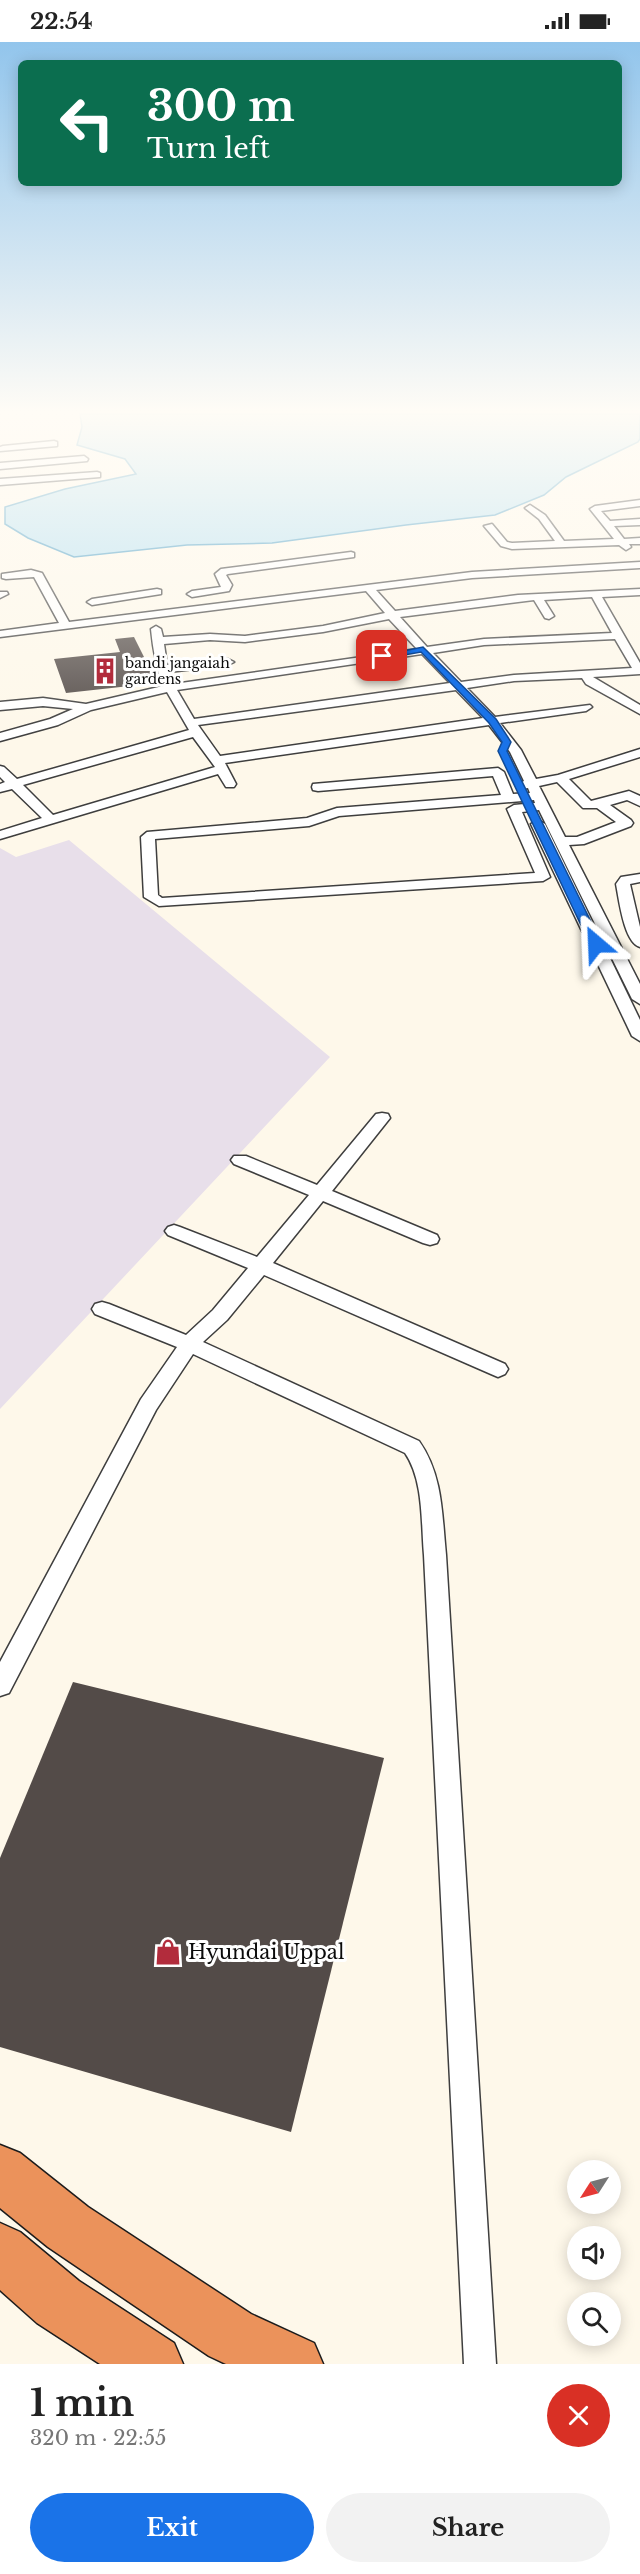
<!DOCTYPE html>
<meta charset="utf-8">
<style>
:root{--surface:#fff;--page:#f2f2f2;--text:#222;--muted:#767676;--accent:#1a73e8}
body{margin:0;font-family:"Libre Baskerville",serif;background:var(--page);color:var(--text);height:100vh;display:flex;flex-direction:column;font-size:22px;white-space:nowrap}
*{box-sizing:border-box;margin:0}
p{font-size:20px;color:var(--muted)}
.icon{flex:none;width:33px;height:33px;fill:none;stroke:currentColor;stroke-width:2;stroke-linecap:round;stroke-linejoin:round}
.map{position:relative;height:2322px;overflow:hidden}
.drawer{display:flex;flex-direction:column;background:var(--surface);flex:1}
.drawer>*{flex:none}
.top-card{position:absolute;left:18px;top:18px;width:604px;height:126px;border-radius:9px;box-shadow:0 3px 15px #0003;background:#0b6e4f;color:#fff;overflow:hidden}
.needle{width:39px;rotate:234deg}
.fabs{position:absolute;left:567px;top:2118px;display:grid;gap:12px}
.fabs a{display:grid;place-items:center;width:54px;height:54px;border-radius:50%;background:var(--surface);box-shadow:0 3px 15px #0003;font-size:30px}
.pin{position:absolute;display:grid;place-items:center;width:51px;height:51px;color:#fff;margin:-26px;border-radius:12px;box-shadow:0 3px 9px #0006}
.me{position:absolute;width:66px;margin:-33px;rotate:334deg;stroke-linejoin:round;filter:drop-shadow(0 0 4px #0008)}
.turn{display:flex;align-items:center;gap:21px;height:126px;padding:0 30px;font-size:27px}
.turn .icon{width:78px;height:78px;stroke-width:2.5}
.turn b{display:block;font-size:42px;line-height:51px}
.round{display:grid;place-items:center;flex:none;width:63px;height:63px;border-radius:32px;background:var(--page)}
.headline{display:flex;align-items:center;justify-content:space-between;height:102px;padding:0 30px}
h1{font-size:36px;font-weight:700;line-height:45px}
.cta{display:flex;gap:12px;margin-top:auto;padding:12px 30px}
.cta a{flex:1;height:69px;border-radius:36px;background:var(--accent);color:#fff;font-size:24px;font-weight:700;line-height:69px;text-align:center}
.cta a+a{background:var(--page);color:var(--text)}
.status{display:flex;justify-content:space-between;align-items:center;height:42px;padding:0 30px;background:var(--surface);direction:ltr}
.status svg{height:16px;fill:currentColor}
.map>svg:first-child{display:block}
</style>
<div class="status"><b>22:54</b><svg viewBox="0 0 49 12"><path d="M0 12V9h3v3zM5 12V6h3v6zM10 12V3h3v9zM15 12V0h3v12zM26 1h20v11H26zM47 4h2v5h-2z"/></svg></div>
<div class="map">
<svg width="640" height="2322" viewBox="0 0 640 2322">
<rect width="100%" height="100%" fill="#fef8ea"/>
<!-- industrial -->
<path fill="#e8dfea" d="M 69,798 L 330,1015 L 0,1367 L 0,806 L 16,815 Z"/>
<!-- water -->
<path fill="#b2dff2" stroke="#3e98c4" stroke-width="1.5" d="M 80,372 L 640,372 L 640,397 L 638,400 L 566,435 L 544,453 L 495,473 L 406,483 L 272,501 L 187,503 L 74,515 L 28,496 L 5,482 L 5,465 L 65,447 L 136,432 L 125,417 L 77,403 L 82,385 Z"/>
<!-- building -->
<g fill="#534b48">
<path d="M 134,595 L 157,641 L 66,651 L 54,617 L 120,610 L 115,597 Z"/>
<path d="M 73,1640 L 384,1716 L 291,2090 L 0,2005 L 0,1816 Z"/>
</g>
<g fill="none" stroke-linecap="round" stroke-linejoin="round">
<!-- street casing -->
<g stroke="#3e3e3e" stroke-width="3">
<g id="street">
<path d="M 54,399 L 57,400 L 57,404 L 0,409 L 0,405 L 3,404 Z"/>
<path d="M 84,414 L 88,417 L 87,419 L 0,427 L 0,421 Z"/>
<path d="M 97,430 L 100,431 L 100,435 L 0,443 L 0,437 Z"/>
<path d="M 640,458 L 640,464 L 601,469 L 610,479 L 640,477 L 640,483 L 614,484 L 624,497 L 640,496 L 640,502 L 629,502 L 631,505 L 626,508 L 619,503 L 512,507 L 501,504 L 484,484 L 492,482 L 507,500 L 512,501 L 555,499 L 539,477 L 525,466 L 530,463 L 545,473 L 564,499 L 614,497 L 590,467 L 595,464 Z"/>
<path d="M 351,510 L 354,511 L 354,515 L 228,532 L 226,533 L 232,543 L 229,549 L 192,555 L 187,552 L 192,549 L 221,545 L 215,532 L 221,527 Z"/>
<path d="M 640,520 L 640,526 L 472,536 L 376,548 L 395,569 L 518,553 L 640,547 L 640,553 L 602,555 L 640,621 L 640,632 L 593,635 L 640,663 L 640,672 L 586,642 L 582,636 L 514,639 L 467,646 L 495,675 L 590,663 L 592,665 L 586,669 L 500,681 L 521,708 L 536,737 L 558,733 L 640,707 L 640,715 L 569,737 L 591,759 L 629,749 L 640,754 L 640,764 L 627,758 L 610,763 L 631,778 L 633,781 L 631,784 L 584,802 L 569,803 L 640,942 L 640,962 L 632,957 L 539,768 L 522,770 L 550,835 L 543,839 L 159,864 L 144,855 L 141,795 L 147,790 L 307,776 L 337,766 L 501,753 L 493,734 L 318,749 L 313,748 L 312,745 L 313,742 L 498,726 L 504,730 L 513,752 L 530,751 L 528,746 L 522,747 L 516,743 L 524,739 L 510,710 L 489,683 L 225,721 L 236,742 L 234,745 L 226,745 L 218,732 L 0,797 L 0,789 L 42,776 L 12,747 L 0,750 L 0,742 L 5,740 L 0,735 L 0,724 L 4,725 L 17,737 L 189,688 L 167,650 L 91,668 L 58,683 L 0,699 L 0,691 L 50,677 L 73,667 L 43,664 L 0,668 L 0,660 L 43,656 L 86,662 L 163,644 C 156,625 153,607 151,587 L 156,584 L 161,587 L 163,595 L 210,592 L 245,594 L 323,584 L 385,571 L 366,549 L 0,595 L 0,589 L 59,581 L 34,535 L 6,537 L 2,536 L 2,532 L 31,528 L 42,531 L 69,580 L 472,530 ZM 592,555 L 612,591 L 484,597 L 427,605 L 400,575 L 534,558 L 545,576 L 549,577 L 554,574 L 544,558 ZM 389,577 L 417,607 L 174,642 L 169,630 L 228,623 L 234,620 L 228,617 L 167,623 L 164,602 L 210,598 L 245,600 L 323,590 ZM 615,597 L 632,626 L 514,633 L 461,640 L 433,611 L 484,603 ZM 422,612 L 450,641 L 194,677 L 177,648 ZM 456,648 L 483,676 L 220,714 L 198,683 ZM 193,695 L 215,725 L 53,773 L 23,743 ZM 557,740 L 583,766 L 597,766 L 616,780 L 577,795 L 565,795 L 539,744 ZM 534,758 L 535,761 L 514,763 L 507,767 L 535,831 L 162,856 L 158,853 L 155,797 L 309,784 L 339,774 Z"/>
<path d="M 157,547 L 161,548 L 161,552 L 92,563 L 87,560 L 92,557 Z"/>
<path d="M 0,550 L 7,550 L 8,552 L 0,556 Z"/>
<path d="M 538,778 L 545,782 L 640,978 L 640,999 L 632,994 L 531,782 Z"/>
<path d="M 640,832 L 640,840 L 630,842 L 640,885 L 640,905 C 624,901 619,857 616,842 L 621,835 Z"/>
<path d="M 382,1071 L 388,1072 L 390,1076 L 332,1149 L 437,1193 L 439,1197 L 437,1201 L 430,1203 L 423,1201 L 323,1159 L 273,1221 L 505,1322 L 508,1327 L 505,1332 L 498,1335 L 491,1332 L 264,1233 L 227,1278 L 203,1300 L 419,1399 C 443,1433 442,1473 446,1513 L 496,2322 L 464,2322 L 424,1513 C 421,1480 424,1439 405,1411 L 193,1312 L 156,1368 L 9,1651 L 0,1654 L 0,1620 L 141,1357 L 177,1305 L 95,1272 L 92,1267 L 95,1262 L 102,1260 L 109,1262 L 186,1293 L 213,1268 L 248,1226 L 168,1193 L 165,1189 L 168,1185 L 174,1183 L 180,1185 L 257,1215 L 309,1153 L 234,1122 L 231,1118 L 234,1114 L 246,1114 L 317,1143 L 376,1072 Z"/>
</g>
</g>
<!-- highway casing -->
<g stroke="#1c1c1c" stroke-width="3">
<g id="highway">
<path d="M 0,2103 L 20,2111 L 88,2165 L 251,2272 L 314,2301 L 323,2322 L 226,2322 L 209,2314 L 48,2205 L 0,2166 Z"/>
<path d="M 0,2181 L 20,2190 L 79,2239 L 174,2301 L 183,2322 L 100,2322 L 37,2281 L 0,2248 Z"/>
</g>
</g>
<!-- street -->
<use href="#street" fill="#fff" fill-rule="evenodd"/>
<!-- highway -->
<use href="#highway" fill="#eb925b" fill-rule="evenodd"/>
</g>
<!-- sky -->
<linearGradient id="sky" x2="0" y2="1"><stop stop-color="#92c5ec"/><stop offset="0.53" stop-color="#fffcf6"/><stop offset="1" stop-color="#fffcf6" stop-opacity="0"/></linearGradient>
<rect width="640" height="697" fill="url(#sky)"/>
<!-- route -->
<path fill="#1a73e8" stroke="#114b97" stroke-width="1.5" d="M 423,605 L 496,677 L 511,700 L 507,709 L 602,902 L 600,904 L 596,905 L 590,902 L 498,709 L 502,700 L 489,681 L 421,610 L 382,617 L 378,614 Z"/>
<!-- icons -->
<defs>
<g id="building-bare" transform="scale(2.07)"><path d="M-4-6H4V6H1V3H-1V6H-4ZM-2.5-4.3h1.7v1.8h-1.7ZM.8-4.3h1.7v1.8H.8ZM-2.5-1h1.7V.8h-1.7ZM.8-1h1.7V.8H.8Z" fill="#b22c3c" stroke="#fff" stroke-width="2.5" paint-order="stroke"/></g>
<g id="shop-bare" transform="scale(2.07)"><path d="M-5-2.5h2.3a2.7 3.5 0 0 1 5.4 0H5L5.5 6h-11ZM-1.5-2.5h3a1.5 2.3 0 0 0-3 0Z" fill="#b22c3c" stroke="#fff" stroke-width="2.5" paint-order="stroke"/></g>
</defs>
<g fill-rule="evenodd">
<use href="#building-bare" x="105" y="629"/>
<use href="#shop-bare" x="168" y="1910"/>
</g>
<g text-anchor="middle" stroke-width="6" stroke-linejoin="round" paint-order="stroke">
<!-- far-poi labels -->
<g font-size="14" fill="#0b0b0b" stroke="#fff" text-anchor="start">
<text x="125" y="626">bandi jangaiah<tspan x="125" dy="16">gardens</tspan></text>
</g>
<!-- near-poi labels -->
<g font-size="20" fill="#0b0b0b" stroke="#fff" text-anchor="start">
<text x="188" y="1917">Hyundai Uppal</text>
</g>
</g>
</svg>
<div class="fabs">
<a><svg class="needle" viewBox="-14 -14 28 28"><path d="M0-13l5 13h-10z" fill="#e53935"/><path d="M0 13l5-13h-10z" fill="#767676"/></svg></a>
<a><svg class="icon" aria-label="sound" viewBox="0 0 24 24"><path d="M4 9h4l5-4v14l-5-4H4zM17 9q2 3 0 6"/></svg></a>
<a><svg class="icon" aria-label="search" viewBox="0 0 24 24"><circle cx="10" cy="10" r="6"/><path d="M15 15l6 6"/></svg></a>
</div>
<div class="pin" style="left:382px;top:614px;background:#d93025"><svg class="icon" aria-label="arrive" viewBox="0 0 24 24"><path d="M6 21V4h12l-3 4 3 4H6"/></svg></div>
<svg class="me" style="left:596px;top:902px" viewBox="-20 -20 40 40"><path d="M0-17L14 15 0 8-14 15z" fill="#1a73e8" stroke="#fff" stroke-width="4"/></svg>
<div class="top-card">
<div class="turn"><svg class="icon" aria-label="left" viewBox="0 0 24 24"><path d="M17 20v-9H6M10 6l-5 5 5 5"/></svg><div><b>300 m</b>Turn left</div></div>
</div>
</div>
<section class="drawer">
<div class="headline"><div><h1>1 min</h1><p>320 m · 22:55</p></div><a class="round" style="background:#d93025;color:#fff"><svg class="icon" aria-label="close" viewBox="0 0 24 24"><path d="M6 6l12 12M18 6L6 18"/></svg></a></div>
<div class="cta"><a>Exit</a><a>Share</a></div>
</section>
